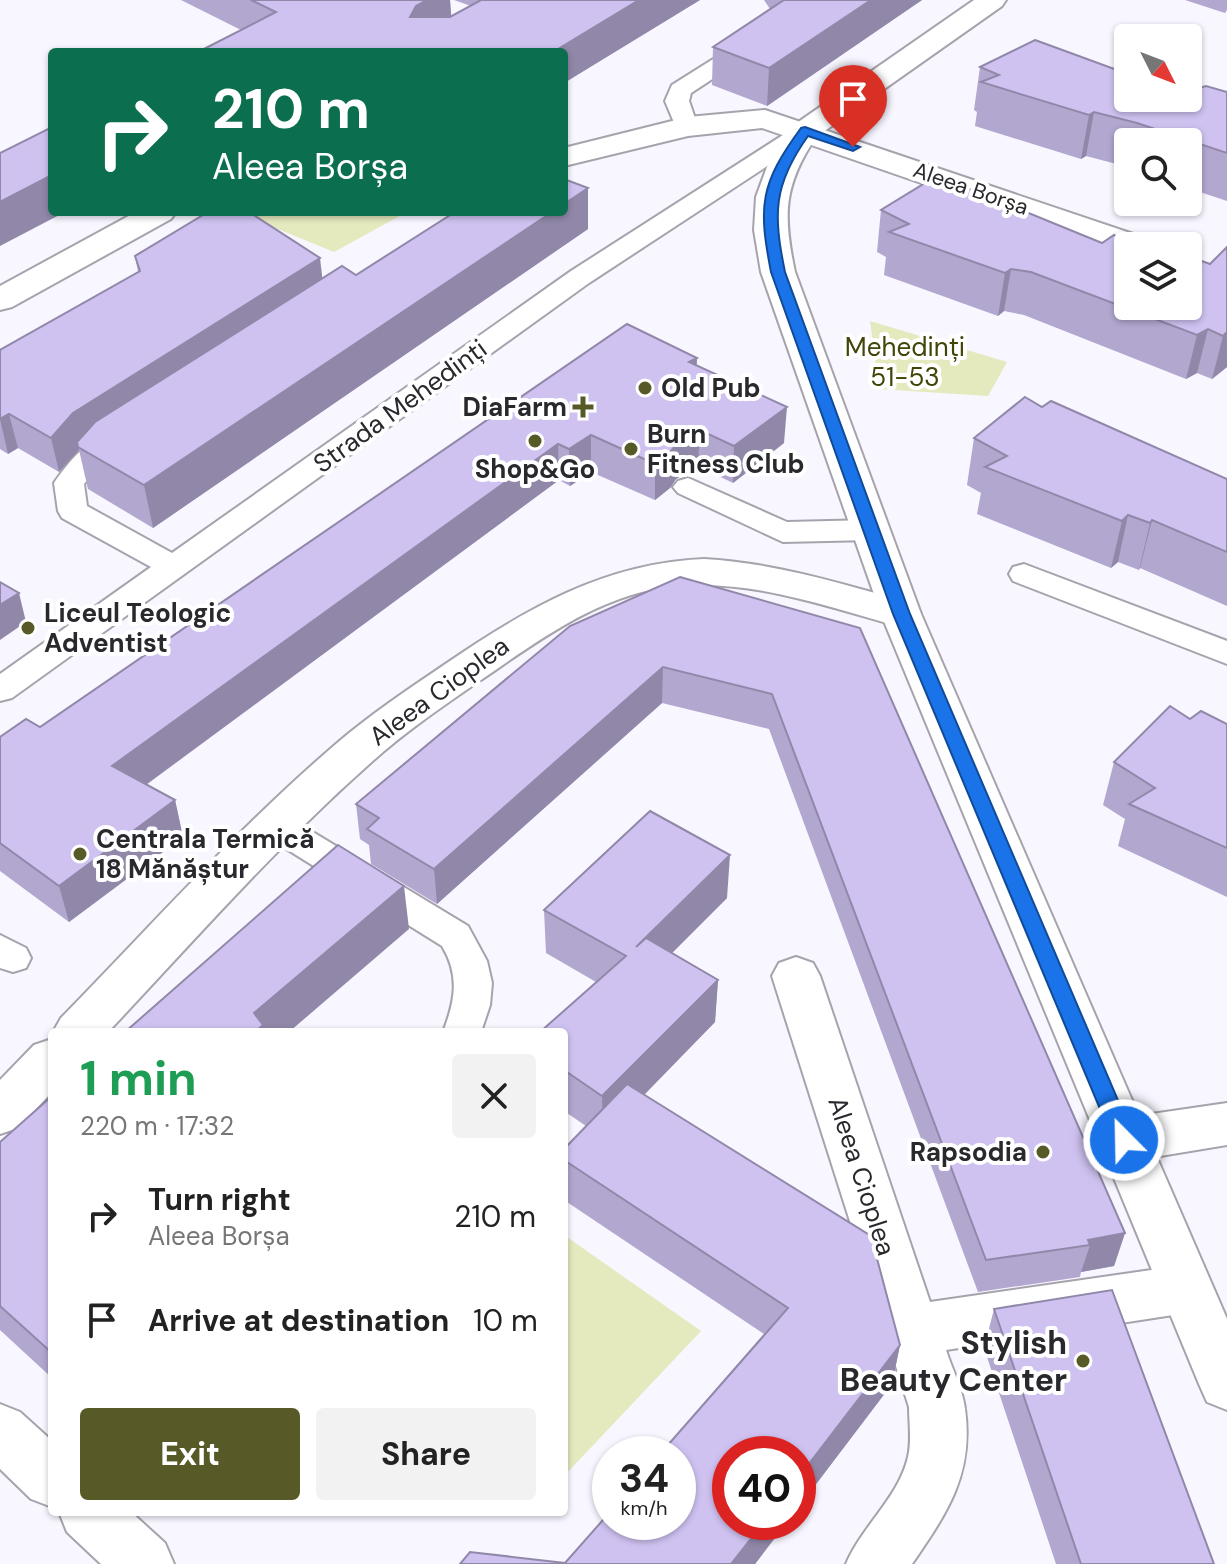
<!DOCTYPE html>
<meta charset="utf-8">
<style>
:root{--surface:#fff;--page:#f2f2f2;--text:#222;--muted:#767676;--accent:#575a27}
body{margin:0;font-family:"DM Sans",sans-serif;background:var(--page);color:var(--text);height:100vh;display:flex;flex-direction:column;font-size:30px;white-space:nowrap}
*{box-sizing:border-box;margin:0}
p{font-size:26px;color:var(--muted)}
.icon{flex:none;width:44px;height:44px;fill:none;stroke:currentColor;stroke-width:2;stroke-linecap:round;stroke-linejoin:round}
.map{position:relative;flex:1;overflow:hidden}
.side{position:absolute;left:48px;top:1028px;width:520px;height:488px;display:flex;flex-direction:column;background:var(--surface);border-radius:8px;box-shadow:0 2px 6px #0004}
.side>*{flex:none}
.banner{position:absolute;left:48px;top:48px;width:520px;height:168px;border-radius:8px;box-shadow:0 2px 6px #0004;background:#0b6e4f;color:#fff;overflow:hidden}
.needle{width:52px;rotate:132deg}
.buttons{position:absolute;left:1114px;top:24px;display:grid;gap:16px}
.buttons a{display:grid;place-items:center;width:88px;height:88px;border-radius:8px;background:var(--surface);box-shadow:0 2px 6px #0004;font-size:40px}
.speed{position:absolute;left:592px;top:1436px;display:flex;gap:16px;font-size:40px;font-weight:700;text-align:center}
.speed>*{display:grid;place-content:center;width:104px;height:104px;border-radius:50%;background:var(--surface);box-shadow:0 2px 6px #0004;line-height:1}
.speed small{font-size:20px;font-weight:400}
.speed .limit{border:12px solid #d22;background:#fff;color:#111}
.pin{position:absolute;display:grid;place-items:center;width:68px;height:68px;color:#fff;margin:-82px -34px;border-radius:50% 50% 50% 0;rotate:-45deg;box-shadow:0 0 8px #0007}
.pin .icon{rotate:45deg}
.me{position:absolute;width:88px;margin:-44px;rotate:337deg;stroke-linejoin:round;filter:drop-shadow(0 0 6px #0008)}
.turn{display:flex;align-items:center;gap:28px;height:168px;padding:0 32px;font-size:36px}
.turn .icon{width:104px;height:104px;stroke-width:2.5}
.turn b{display:block;font-size:56px;line-height:68px}
.round{display:grid;place-items:center;flex:none;width:84px;height:84px;border-radius:8px;background:var(--page)}
.overview{display:flex;align-items:center;justify-content:space-between;height:136px;padding:0 32px}
h1{font-size:48px;font-weight:700;line-height:60px;color:#1e9e55}
.action{display:flex;gap:16px;margin-top:auto;padding:16px 32px}
.action a{flex:1;height:92px;border-radius:8px;background:var(--accent);color:#fff;font-size:32px;font-weight:700;line-height:92px;text-align:center}
.action a+a{background:var(--page);color:var(--text)}
ul{padding:0;list-style:none}
li{display:flex;align-items:center;gap:24px;height:104px;padding:0 32px}
li div{flex:1}
li b{display:block;font-size:30px}
li em{font-style:normal}
.map>svg:first-child{display:block}
</style>
<div class="map">
<svg width="1227" height="1564" viewBox="0 0 1227 1564">
<rect width="100%" height="100%" fill="#f8f6ff"/>
<!-- green -->
<g fill="#e5e9be">
<path d="M 236,212 L 407,212 L 334,252 Z"/>
<path d="M 870,321 L 1007,362 L 988,396 L 879,389 Z"/>
<path d="M 564,1235 L 701,1331 L 564,1476 Z"/>
</g>
<g fill="none" stroke-linecap="round" stroke-linejoin="round">
<!-- lane casing -->
<g stroke="#a6a3ac" stroke-width="4">
<g id="lane">
<path d="M 807,0 L 833,0 L 691,93 L 689,101 L 698,127 L 694,132 L 678,132 L 665,101 L 672,85 Z"/>
<path d="M 805,124 L 813,126 L 817,131 L 813,136 L 589,283 L 12,698 L 0,701 L 0,674 L 151,567 L 62,518 L 58,511 L 54,483 C 69,461 97,426 127,434 L 131,440 L 102,462 L 84,484 L 87,506 L 172,553 L 571,271 L 797,126 Z"/>
<path d="M 688,478 L 787,522 L 871,520 L 882,523 L 886,530 L 882,537 L 871,540 L 783,542 L 678,493 L 673,487 L 678,481 Z"/>
<path d="M 1024,564 L 1227,641 L 1227,664 L 1013,581 L 1009,574 L 1013,567 Z"/>
<path d="M 276,813 L 288,817 L 468,926 L 487,961 L 492,983 L 490,1005 L 481,1032 L 443,1032 C 455,1001 460,976 442,946 L 264,835 L 259,826 L 264,817 Z"/>
<path d="M 0,935 L 26,948 L 31,958 L 26,968 L 13,972 L 0,968 Z"/>
</g>
</g>
<!-- street casing -->
<g stroke="#a6a3ac" stroke-width="4">
<g id="street">
<path d="M 765,110 L 1148,239 L 1152,246 L 1128,246 L 1128,254 L 1124,253 L 762,128 L 688,136 L 564,166 L 564,148 L 688,117 Z"/>
<path d="M 136,212 L 176,212 L 171,219 L 12,307 L 0,310 L 0,286 Z"/>
<path d="M 704,559 C 777,563 845,585 915,604 L 921,614 L 915,624 L 901,627 C 828,607 753,579 676,586 C 609,592 550,632 497,669 C 452,700 406,730 366,767 C 274,849 193,942 108,1032 L 53,1032 L 61,1018 C 151,926 238,828 336,744 C 370,715 407,690 444,665 C 524,610 604,563 704,559 Z"/>
<path d="M 796,957 L 813,963 L 820,976 L 930,1302 L 1186,1265 L 1205,1272 L 1213,1289 L 1205,1306 L 1186,1313 L 946,1350 C 952,1369 963,1390 965,1409 C 974,1474 947,1513 912,1564 L 846,1564 C 862,1526 899,1497 908,1457 C 912,1441 909,1423 909,1407 L 772,976 L 779,963 Z"/>
<path d="M 52,1039 L 52,1092 L 18,1128 L 0,1134 L 0,1080 L 34,1045 Z"/>
<path d="M 1227,1103 L 1227,1145 L 1124,1162 L 1106,1155 L 1098,1140 L 1106,1125 L 1124,1118 Z"/>
<path d="M 0,1404 L 20,1412 L 52,1441 L 52,1507 L 31,1499 L 0,1469 Z"/>
<path d="M 59,1512 L 131,1512 L 165,1543 L 174,1564 L 101,1564 L 67,1532 Z"/>
</g>
</g>
<!-- secondary casing -->
<g stroke="#a6a3ac" stroke-width="4">
<path id="secondary" d="M 974,0 L 1006,0 L 1002,6 L 816,137 C 783,186 783,216 795,272 L 921,614 L 1227,1319 L 1227,1410 L 1207,1402 L 1199,1384 L 881,614 L 761,272 L 754,230 L 756,197 L 767,167 L 794,125 Z"/>
</g>
<!-- lane -->
<use href="#lane" fill="#fff" fill-rule="evenodd"/>
<!-- street -->
<use href="#street" fill="#fff" fill-rule="evenodd"/>
<!-- secondary -->
<use href="#secondary" fill="#fff" fill-rule="evenodd"/>
</g>
<!-- wall -->
<g fill="#b2a7cf">
<path d="M 181,0 L 450,0 L 451,17 L 471,6 L 454,0 L 700,0 L 564,83 L 564,52 L 241,30 Z"/>
<path d="M 764,0 L 922,0 L 767,106 L 712,85 L 713,47 L 770,9 Z"/>
<path d="M 1185,0 L 1227,0 L 1227,10 L 1225,13 Z"/>
<path d="M 980,67 L 1128,98 L 1227,92 L 1227,201 L 1188,188 L 1188,142 L 1128,142 L 1128,167 L 1086,156 L 1081,159 L 975,126 L 977,112 L 974,110 Z"/>
<path d="M 941,186 L 1102,243 L 1125,241 L 1210,264 L 1227,247 L 1227,367 L 1212,379 L 1197,373 L 1186,379 L 1024,315 L 1004,311 L 998,316 L 884,275 L 886,257 L 877,252 L 881,210 Z"/>
<path d="M 588,188 L 588,229 L 153,528 L 88,489 L 79,450 L 59,472 L 18,448 L 8,454 L 0,449 L 0,350 L 138,272 L 135,256 L 322,279 L 356,275 Z"/>
<path d="M 697,366 L 784,443 L 733,483 L 698,466 L 676,479 L 670,488 L 655,500 L 591,472 L 570,486 L 559,480 L 146,785 L 175,800 L 183,837 L 69,922 L 0,871 L 0,737 L 40,727 Z"/>
<path d="M 1042,407 L 1227,479 L 1227,606 L 1140,568 L 1139,570 L 1118,562 L 1111,568 L 977,514 L 981,493 L 967,485 L 974,438 Z"/>
<path d="M 570,626 L 860,628 L 1125,1233 L 1114,1266 L 1081,1272 L 1080,1277 L 978,1292 L 769,729 L 662,703 L 437,904 L 371,864 L 369,845 L 360,839 L 356,804 Z"/>
<path d="M 1190,719 L 1227,724 L 1227,897 L 1118,846 L 1125,819 L 1103,805 L 1114,762 Z"/>
<path d="M 727,898 L 672,953 L 718,980 L 715,1022 L 644,1095 L 900,1345 L 892,1384 L 755,1564 L 460,1564 L 565,1563 L 764,1334 L 564,1200 L 564,1149 L 586,1126 L 564,1111 L 564,1032 L 596,982 L 546,953 L 544,910 Z"/>
<path d="M 52,1096 L 52,1378 L 0,1330 L 0,1142 Z"/>
<path d="M 994,1309 L 1214,1564 L 1056,1564 L 984,1348 Z"/>
</g>
<!-- shaded-wall -->
<g fill="#9188a9">
<path d="M 427,0 L 450,0 L 452,25 L 410,17 L 416,6 Z"/>
<path d="M 639,0 L 700,0 L 564,83 L 564,52 L 553,52 Z"/>
<path d="M 871,0 L 922,0 L 767,106 L 769,68 Z"/>
<path d="M 1094,112 L 1086,156 L 1081,159 L 1089,115 Z"/>
<path d="M 52,175 L 52,212 L 65,212 L 0,246 L 0,202 Z"/>
<path d="M 588,188 L 588,229 L 153,528 L 144,485 L 552,212 L 564,212 L 564,204 Z"/>
<path d="M 320,258 L 324,292 L 78,447 L 79,450 L 59,472 L 51,438 L 73,413 Z"/>
<path d="M 1011,269 L 1004,311 L 998,316 L 1005,273 Z"/>
<path d="M 1208,329 L 1197,373 L 1186,379 L 1197,335 Z"/>
<path d="M 1227,332 L 1227,367 L 1212,379 L 1223,336 Z"/>
<path d="M 697,358 L 696,394 L 689,362 Z"/>
<path d="M 787,407 L 784,443 L 733,483 L 734,446 Z"/>
<path d="M 9,414 L 18,448 L 8,454 L 0,419 Z"/>
<path d="M 700,430 L 698,466 L 676,479 L 670,488 L 655,500 L 655,464 L 677,443 Z"/>
<path d="M 591,435 L 591,472 L 570,486 L 569,449 Z"/>
<path d="M 558,444 L 559,480 L 121,803 L 112,766 Z"/>
<path d="M 1128,515 L 1118,562 L 1111,568 L 1122,521 Z"/>
<path d="M 1152,520 L 1140,568 L 1139,570 L 1150,523 Z"/>
<path d="M 19,593 L 26,622 L 0,640 L 0,605 Z"/>
<path d="M 663,667 L 662,703 L 437,904 L 434,869 Z"/>
<path d="M 175,800 L 183,837 L 69,922 L 59,886 Z"/>
<path d="M 730,855 L 727,898 L 636,989 L 636,947 Z"/>
<path d="M 404,886 L 409,929 L 289,1032 L 254,1032 L 254,1013 Z"/>
<path d="M 718,980 L 715,1022 L 603,1137 L 602,1096 Z"/>
<path d="M 1125,1233 L 1114,1266 L 1081,1272 L 1090,1245 L 1088,1240 Z"/>
<path d="M 900,1345 L 892,1384 L 798,1508 L 798,1478 Z"/>
<path d="M 764,1522 L 787,1522 L 755,1564 L 731,1564 Z"/>
</g>
<!-- building -->
<g fill="#cfc2f1" stroke="#9188a9" stroke-width="2">
<path d="M 251,0 L 427,0 L 416,6 L 410,17 L 450,17 L 481,0 L 639,0 L 553,52 L 198,52 L 276,12 Z"/>
<path d="M 784,0 L 871,0 L 769,68 L 713,47 Z"/>
<path d="M 1035,40 L 1128,74 L 1128,98 L 1188,98 L 1188,85 L 1196,89 L 1206,86 L 1227,92 L 1227,153 L 1137,123 L 1094,112 L 1089,115 L 981,82 L 999,75 L 980,67 Z"/>
<path d="M 52,127 L 52,175 L 0,202 L 0,153 Z"/>
<path d="M 564,179 L 588,188 L 564,204 Z"/>
<path d="M 930,180 L 941,186 L 950,181 L 1102,243 L 1114,235 L 1125,241 L 1136,236 L 1162,246 L 1128,246 L 1128,306 L 1188,306 L 1188,256 L 1210,264 L 1227,247 L 1227,332 L 1223,336 L 1208,329 L 1197,335 L 1031,272 L 1011,269 L 1005,273 L 889,232 L 909,224 L 881,210 Z"/>
<path d="M 208,212 L 249,212 L 320,258 L 73,413 L 51,438 L 9,414 L 0,419 L 0,350 L 140,271 L 135,256 Z"/>
<path d="M 455,212 L 552,212 L 144,485 L 78,447 L 77,442 L 95,422 L 342,266 L 356,275 Z"/>
<path d="M 627,324 L 697,358 L 689,362 L 787,407 L 734,446 L 700,430 L 677,443 L 671,451 L 655,464 L 591,435 L 569,449 L 558,444 L 112,766 L 175,800 L 59,886 L 0,843 L 0,737 L 26,719 L 40,727 Z"/>
<path d="M 1025,397 L 1042,407 L 1051,401 L 1227,479 L 1227,552 L 1152,520 L 1150,523 L 1128,515 L 1122,521 L 985,467 L 1007,456 L 974,438 Z"/>
<path d="M 680,577 L 860,628 L 1125,1233 L 1088,1240 L 1090,1245 L 986,1260 L 772,694 L 663,667 L 434,869 L 367,829 L 379,818 L 356,804 L 570,626 Z"/>
<path d="M 0,582 L 19,593 L 0,605 Z"/>
<path d="M 1170,706 L 1190,719 L 1201,711 L 1227,724 L 1227,848 L 1129,804 L 1155,788 L 1114,762 Z"/>
<path d="M 650,811 L 730,855 L 636,947 L 646,938 L 718,980 L 602,1096 L 564,1070 L 564,1032 L 540,1032 L 626,956 L 544,910 Z"/>
<path d="M 338,845 L 404,886 L 254,1013 L 263,1025 L 255,1032 L 125,1032 Z"/>
<path d="M 627,1084 L 871,1236 L 900,1345 L 798,1478 L 798,1454 L 730,1454 L 730,1522 L 764,1522 L 731,1564 L 460,1564 L 470,1552 L 565,1563 L 610,1512 L 610,1522 L 678,1522 L 678,1454 L 660,1454 L 788,1308 L 564,1160 L 564,1149 Z"/>
<path d="M 52,1096 L 52,1353 L 0,1306 L 0,1142 Z"/>
<path d="M 1112,1290 L 1214,1564 L 1081,1564 L 994,1309 Z"/>
</g>
<!-- route -->
<path fill="#1a73e8" stroke="#114b97" stroke-width="2" d="M 805,127 L 860,147 L 853,151 L 808,136 C 773,185 773,214 785,272 L 910,614 L 1135,1140 L 1132,1146 L 1124,1149 L 1116,1146 L 1113,1140 L 893,614 L 771,272 C 758,205 760,184 801,128 Z"/>
<!-- markers -->
<g fill="#575a27" stroke="#fff" stroke-width="3">
<circle cx="645" cy="388" r="8"/>
<path d="M579 395h8v8h8v8h-8v8h-8v-8h-8v-8h8z"/>
<circle cx="535" cy="441" r="8"/>
<circle cx="631" cy="449" r="8"/>
<circle cx="28" cy="628" r="8"/>
<circle cx="80" cy="854" r="8"/>
<circle cx="1043" cy="1152" r="8"/>
<circle cx="1083" cy="1361" r="8"/>
</g>
<g text-anchor="middle" stroke-width="8" stroke-linejoin="round" paint-order="stroke">
<!-- far-street labels -->
<g font-size="22" fill="#29282c" stroke="#fff">
<text transform="translate(971 188) rotate(19)" y="8">Aleea Borșa</text>
</g>
<!-- park labels -->
<g font-size="26" fill="#424408" stroke="#fff">
<text x="905" y="356">Mehedinți<tspan x="905" dy="30">51-53</tspan></text>
</g>
<!-- poi labels -->
<g font-size="26" font-weight="bold" fill="#29282c" stroke="#fff" text-anchor="start">
<text x="661" y="397">Old Pub</text>
<text x="567" y="416" text-anchor="end">DiaFarm</text>
<text x="647" y="443">Burn<tspan x="647" dy="30">Fitness Club</tspan></text>
<text x="535" y="478" text-anchor="middle">Shop&amp;Go</text>
<text x="44" y="622">Liceul Teologic<tspan x="44" dy="30">Adventist</tspan></text>
<text x="96" y="848">Centrala Termică<tspan x="96" dy="30">18 Mănăștur</tspan></text>
<text x="1027" y="1161" text-anchor="end">Rapsodia</text>
</g>
<!-- street labels -->
<g font-size="26" fill="#29282c" stroke="#fff">
<text transform="translate(400 406) rotate(-36)" y="9">Strada Mehedinți</text>
<text transform="translate(439 691) rotate(-36)" y="9">Aleea Cioplea</text>
<text transform="translate(862 1176) rotate(72)" y="9">Aleea Cioplea</text>
</g>
<!-- near-poi labels -->
<g font-size="32" font-weight="bold" fill="#29282c" stroke="#fff" text-anchor="end">
<text x="1067" y="1354">Stylish<tspan x="1067" dy="37">Beauty Center</tspan></text>
</g>
</g>
</svg>
<div class="buttons">
<a><svg class="needle" viewBox="-14 -14 28 28"><path d="M0-13l5 13h-10z" fill="#e53935"/><path d="M0 13l5-13h-10z" fill="#767676"/></svg></a>
<a><svg class="icon" aria-label="search" viewBox="0 0 24 24"><circle cx="10" cy="10" r="6"/><path d="M15 15l6 6"/></svg></a>
<a><svg class="icon" aria-label="layers" viewBox="0 0 24 24"><path d="M12 4l9 5-9 5-9-5zM3 14l9 5 9-5"/></svg></a>
</div>
<div class="speed"><div>34<small>km/h</small></div><div class="limit">40</div></div>
<div class="pin" style="left:853px;top:147px;background:#d93025"><svg class="icon" aria-label="arrive" viewBox="0 0 24 24"><path d="M6 21V4h12l-3 4 3 4H6"/></svg></div>
<svg class="me" style="left:1124px;top:1140px" viewBox="-20 -20 40 40"><circle r="17" fill="#1a73e8" stroke="#fff" stroke-width="3"/><path d="M0-11L8 9 0 5-8 9z" fill="#fff"/></svg>
<div class="banner">
<div class="turn"><svg class="icon" aria-label="right" viewBox="0 0 24 24"><path d="M7 20v-9h11M14 6l5 5-5 5"/></svg><div><b>210 m</b>Aleea Borșa</div></div>
</div>
<section class="side">
<div class="overview"><div><h1>1 min</h1><p>220 m · 17:32</p></div><a class="round"><svg class="icon" aria-label="close" viewBox="0 0 24 24"><path d="M6 6l12 12M18 6L6 18"/></svg></a></div>
<ul>
<li><svg class="icon" aria-label="right" viewBox="0 0 24 24"><path d="M7 20v-9h11M14 6l5 5-5 5"/></svg><div><b>Turn right</b><p>Aleea Borșa</p></div><em>210 m</em></li>
<li><svg class="icon" aria-label="arrive" viewBox="0 0 24 24"><path d="M6 21V4h12l-3 4 3 4H6"/></svg><div><b>Arrive at destination</b></div><em>10 m</em></li>
</ul>
<div class="action"><a>Exit</a><a>Share</a></div>
</section>
</div>
